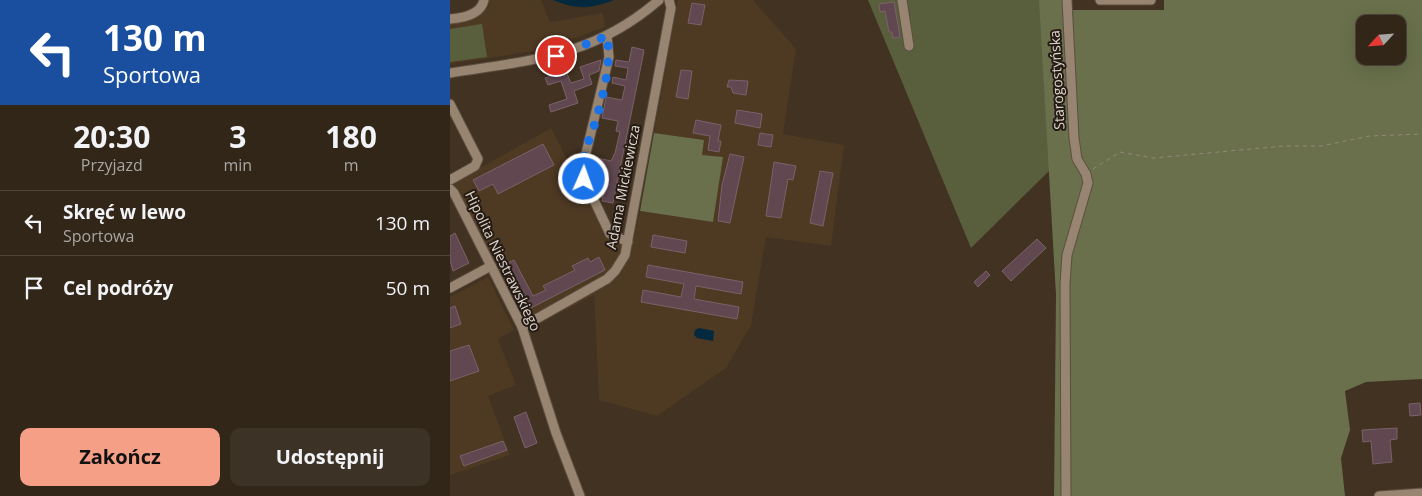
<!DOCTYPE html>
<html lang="pl">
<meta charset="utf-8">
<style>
:root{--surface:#322619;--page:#3d3226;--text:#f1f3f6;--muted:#a8a5a2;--line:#4d4338;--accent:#f49f86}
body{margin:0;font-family:"Open Sans",sans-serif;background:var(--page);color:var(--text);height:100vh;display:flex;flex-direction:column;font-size:19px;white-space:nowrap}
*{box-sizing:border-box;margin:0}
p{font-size:16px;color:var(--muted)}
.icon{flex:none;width:28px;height:28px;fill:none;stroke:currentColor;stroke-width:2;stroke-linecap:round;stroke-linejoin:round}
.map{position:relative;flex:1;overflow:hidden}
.sheet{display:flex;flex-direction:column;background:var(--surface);width:450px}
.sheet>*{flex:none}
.hud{background:#1a4fa0;color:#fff;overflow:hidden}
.needle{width:32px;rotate:244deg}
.fabs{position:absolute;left:906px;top:15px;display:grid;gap:10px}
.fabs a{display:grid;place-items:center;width:50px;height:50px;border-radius:10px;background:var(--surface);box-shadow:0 5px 20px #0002,0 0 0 1px var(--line);font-size:25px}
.pin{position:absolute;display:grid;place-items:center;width:42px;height:42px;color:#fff;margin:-21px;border:2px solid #fff;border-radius:50%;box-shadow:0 1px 5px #0007}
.me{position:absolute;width:55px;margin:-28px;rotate:2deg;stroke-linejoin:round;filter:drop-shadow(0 0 4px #0008)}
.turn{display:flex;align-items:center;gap:18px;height:105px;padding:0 20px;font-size:22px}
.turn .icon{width:65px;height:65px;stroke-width:2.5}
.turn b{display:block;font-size:35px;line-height:42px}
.eta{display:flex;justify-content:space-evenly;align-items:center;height:85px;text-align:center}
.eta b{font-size:30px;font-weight:700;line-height:35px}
.primary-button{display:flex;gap:10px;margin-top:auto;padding:10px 20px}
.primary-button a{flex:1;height:58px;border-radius:10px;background:var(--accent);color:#111;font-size:20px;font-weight:700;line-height:58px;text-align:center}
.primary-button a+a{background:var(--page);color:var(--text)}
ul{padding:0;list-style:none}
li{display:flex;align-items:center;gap:15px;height:65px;padding:0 20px;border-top:1px solid var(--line)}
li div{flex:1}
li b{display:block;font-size:19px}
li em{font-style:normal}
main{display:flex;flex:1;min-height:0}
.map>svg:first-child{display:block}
</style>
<main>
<section class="sheet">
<div class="hud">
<div class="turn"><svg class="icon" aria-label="left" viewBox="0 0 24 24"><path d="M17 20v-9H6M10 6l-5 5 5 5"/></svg><div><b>130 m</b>Sportowa</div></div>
</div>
<div class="eta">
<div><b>20:30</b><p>Przyjazd</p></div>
<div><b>3</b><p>min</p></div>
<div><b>180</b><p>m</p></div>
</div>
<ul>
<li><svg class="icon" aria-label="left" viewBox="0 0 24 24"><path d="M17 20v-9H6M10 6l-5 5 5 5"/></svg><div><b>Skręć w lewo</b><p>Sportowa</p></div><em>130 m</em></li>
<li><svg class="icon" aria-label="arrive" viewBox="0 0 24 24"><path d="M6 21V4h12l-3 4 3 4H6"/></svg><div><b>Cel podróży</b></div><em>50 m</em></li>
</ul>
<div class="primary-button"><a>Zakończ</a><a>Udostępnij</a></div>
</section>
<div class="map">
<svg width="972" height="496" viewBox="0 0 972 496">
<rect width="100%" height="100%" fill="#423221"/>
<!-- built -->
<g fill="#4e3923">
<path d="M 38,0 L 91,0 L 100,22 L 153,13 L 155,27 L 96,49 L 0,64 L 0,23 L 24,17 L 39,7 Z"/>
<path d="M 228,0 L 303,0 L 346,49 L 333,134 L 394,145 L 381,246 L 316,237 L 301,325 L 276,368 L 207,416 L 149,400 L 144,295 L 79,329 L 3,183 L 101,128 L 156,236 L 182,247 L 190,211 L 263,222 L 252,155 L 253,140 L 204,133 Z"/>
<path d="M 38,277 L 64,330 L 48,339 L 66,385 L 38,396 L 60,455 L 0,475 L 0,297 Z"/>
</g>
<!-- green -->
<g fill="#595f3d">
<path d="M 418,0 L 604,0 L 605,165 L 521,248 Z"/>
<path d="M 32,24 L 37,57 L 0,62 L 0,29 Z"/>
</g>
<!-- forest -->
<g fill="#69704b" fill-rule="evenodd">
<path d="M 589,0 L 616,0 L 616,10 L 714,10 L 714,0 L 972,0 L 972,379 L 916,382 L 895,391 L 900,430 L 891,458 L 895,496 L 604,496 L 606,295 ZM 915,24 L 948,24 L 948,56 L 915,56 Z"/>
<path d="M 204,133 L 254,140 L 252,155 L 273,157 L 263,222 L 190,211 Z"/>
</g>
<!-- water -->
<g fill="#02293d">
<path d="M 103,0 L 164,0 C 139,9 129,10 103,0 Z"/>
<path d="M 249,328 L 264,331 L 263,341 L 247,338 L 244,335 L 245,330 Z"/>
</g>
<!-- building -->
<g fill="#614850" stroke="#7b6169">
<path d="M 444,2 L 450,37 L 443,38 L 442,32 L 439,32 L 435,11 L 430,12 L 429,4 Z"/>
<path d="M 242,3 L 255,5 L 251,25 L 238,23 Z"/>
<path d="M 182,47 L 194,50 L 193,56 L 163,203 L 152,201 L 158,172 L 140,168 L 143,157 L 161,161 L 165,153 L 170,132 L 166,131 L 168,121 L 152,118 L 156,97 L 172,100 L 175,86 L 162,83 L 163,77 L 176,80 L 178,68 L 165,66 L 166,60 L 179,62 Z"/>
<path d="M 151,60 L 149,71 L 139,75 L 142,84 L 124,91 L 128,103 L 101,112 L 99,105 L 117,99 L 111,81 L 98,85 L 95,78 L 116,71 L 121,83 L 134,79 L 130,67 Z"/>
<path d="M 231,70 L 242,71 L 238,99 L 226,97 Z"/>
<path d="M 279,80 L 298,81 L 296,95 L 283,93 L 281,87 L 277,87 Z"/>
<path d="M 287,110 L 312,114 L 310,128 L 285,123 Z"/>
<path d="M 246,120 L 271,125 L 268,141 L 271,141 L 269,152 L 258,150 L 260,136 L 243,133 Z"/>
<path d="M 310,133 L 323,135 L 321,147 L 308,145 Z"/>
<path d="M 93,144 L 104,165 L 48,194 L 43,184 L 29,191 L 23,180 Z"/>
<path d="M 280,154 L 294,157 L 280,223 L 268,221 L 272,185 Z"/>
<path d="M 324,162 L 346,166 L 343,180 L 338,179 L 331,218 L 316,216 Z"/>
<path d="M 370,171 L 383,173 L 373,226 L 360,223 Z"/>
<path d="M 5,233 L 19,263 L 3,271 L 0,260 L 0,236 Z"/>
<path d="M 203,235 L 237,241 L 235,253 L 201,247 Z"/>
<path d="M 587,239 L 596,248 L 561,281 L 552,271 Z"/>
<path d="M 149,257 L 155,270 L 77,310 L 53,265 L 64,260 L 83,296 L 96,290 L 93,286 L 125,270 L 122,266 L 138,258 L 140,262 Z"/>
<path d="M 198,265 L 293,282 L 291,294 L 246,286 L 244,299 L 289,307 L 287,319 L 191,302 L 193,290 L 231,297 L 234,284 L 196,277 Z"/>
<path d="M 536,271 L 540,275 L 528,287 L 524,282 Z"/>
<path d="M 5,306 L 11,324 L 0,328 L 0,308 Z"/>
<path d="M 19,345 L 29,371 L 0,381 L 0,351 Z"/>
<path d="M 970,403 L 971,415 L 960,416 L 959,404 Z"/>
<path d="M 76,412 L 87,443 L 75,448 L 64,417 Z"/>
<path d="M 947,428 L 947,439 L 940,440 L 942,462 L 923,464 L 921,441 L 913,442 L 912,430 Z"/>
<path d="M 53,441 L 57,450 L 14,466 L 10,456 Z"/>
</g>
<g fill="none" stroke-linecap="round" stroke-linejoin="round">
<!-- minor casing -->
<g stroke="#5c4e40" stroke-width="11">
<g id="minor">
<path d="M 452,0 L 459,46"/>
<path d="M 650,0 L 701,0"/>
<path d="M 0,19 C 13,18 31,14 34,0"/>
<path d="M 157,36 L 159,57 L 132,170 L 134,179 L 160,234 L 178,242"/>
<path d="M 0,73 C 82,60 143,57 209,0"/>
<path d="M 0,104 L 28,159 L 25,166 L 0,180"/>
<path d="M 0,189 L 4,193 L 72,327 L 106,433 L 130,496"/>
<path d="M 0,288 L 41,266"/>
<path d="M 72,327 L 157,279 L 165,271 L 175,255 L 221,8 L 219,0"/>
<path d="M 616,496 L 615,284 L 617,255 L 638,183 L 636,174 L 627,159 L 624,138 L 617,0"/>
<path d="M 929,496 L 972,493"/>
</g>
</g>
<!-- path -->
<path stroke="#94877a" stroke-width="1" stroke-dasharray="4 4" stroke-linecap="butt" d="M 643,169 L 670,152 L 703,158 L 834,146 L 871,146 L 920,136 L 972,134"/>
<!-- minor -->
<use href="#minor" stroke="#978471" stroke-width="9"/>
</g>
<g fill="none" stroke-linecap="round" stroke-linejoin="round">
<!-- route -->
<path stroke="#1a73e8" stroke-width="9" stroke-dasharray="0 16.2" d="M 106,56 L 157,36 C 162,63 153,97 145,123 C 139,141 130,160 134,179"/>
</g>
<g text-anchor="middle" stroke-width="4" stroke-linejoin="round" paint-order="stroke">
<!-- street labels -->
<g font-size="14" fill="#e1d6cc" stroke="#231b14">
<text transform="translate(607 80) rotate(-93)" y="5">Starogostyńska</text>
<text transform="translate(173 187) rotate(-79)" y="5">Adama Mickiewicza</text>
<text transform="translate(53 261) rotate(64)" y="5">Hipolita Niestrawskiego</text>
</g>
</g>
</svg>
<div class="fabs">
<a><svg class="needle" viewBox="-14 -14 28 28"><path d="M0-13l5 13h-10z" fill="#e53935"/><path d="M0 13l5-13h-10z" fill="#a8a5a2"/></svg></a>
</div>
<div class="pin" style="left:106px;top:56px;background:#d93025"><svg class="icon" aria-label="arrive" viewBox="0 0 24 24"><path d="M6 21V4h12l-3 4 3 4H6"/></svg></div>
<svg class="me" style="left:134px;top:179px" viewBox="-20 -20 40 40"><circle r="17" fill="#1a73e8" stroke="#fff" stroke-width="3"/><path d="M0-11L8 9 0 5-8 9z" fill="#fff"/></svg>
</div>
</main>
